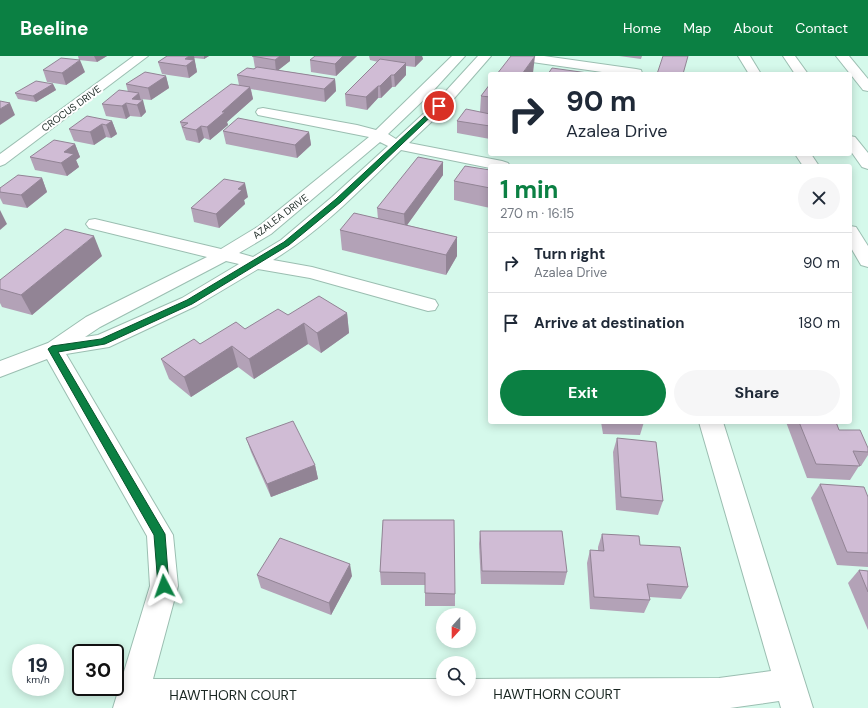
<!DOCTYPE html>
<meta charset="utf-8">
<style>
:root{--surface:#fff;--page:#f6f6f7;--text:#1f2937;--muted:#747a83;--line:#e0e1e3;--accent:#0b8043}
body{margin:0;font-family:"DM Sans",sans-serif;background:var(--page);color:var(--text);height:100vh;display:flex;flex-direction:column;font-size:15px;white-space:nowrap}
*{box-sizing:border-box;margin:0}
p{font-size:13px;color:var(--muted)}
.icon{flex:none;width:22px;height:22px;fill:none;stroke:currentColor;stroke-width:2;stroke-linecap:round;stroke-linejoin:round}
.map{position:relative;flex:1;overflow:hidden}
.panel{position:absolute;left:488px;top:108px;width:364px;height:260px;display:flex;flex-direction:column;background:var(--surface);border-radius:4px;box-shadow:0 2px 10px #0003}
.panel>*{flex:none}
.guide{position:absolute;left:488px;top:16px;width:364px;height:84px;border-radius:4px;box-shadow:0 2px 10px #0003;background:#fff;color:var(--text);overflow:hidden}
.needle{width:26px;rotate:201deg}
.fabs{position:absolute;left:436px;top:552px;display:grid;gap:8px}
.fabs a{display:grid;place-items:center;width:40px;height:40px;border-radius:50%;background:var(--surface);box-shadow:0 2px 10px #0003;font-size:20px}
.speed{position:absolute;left:12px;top:588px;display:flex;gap:8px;font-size:20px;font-weight:700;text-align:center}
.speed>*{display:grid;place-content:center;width:52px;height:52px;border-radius:50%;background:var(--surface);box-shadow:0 2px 10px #0003;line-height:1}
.speed small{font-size:10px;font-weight:400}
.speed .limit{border:2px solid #111;border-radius:6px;background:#fff;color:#111}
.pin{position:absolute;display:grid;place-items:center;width:34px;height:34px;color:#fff;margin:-17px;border:2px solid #fff;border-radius:50%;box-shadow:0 1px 4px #0007}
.me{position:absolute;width:44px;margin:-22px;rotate:356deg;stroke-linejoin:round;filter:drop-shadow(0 0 3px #0008)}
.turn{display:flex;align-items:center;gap:14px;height:84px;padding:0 12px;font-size:18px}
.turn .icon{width:52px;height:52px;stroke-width:2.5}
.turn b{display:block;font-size:28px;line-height:34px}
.round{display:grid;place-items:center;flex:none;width:42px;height:42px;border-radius:21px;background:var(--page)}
.head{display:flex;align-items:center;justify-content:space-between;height:68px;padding:0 12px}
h1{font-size:24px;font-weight:700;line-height:30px;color:var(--accent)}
.cta{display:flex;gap:8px;margin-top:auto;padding:8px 12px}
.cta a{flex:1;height:46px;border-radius:24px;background:var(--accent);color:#fff;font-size:16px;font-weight:700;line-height:46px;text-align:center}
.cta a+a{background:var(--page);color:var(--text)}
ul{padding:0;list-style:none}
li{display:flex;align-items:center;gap:12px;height:60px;padding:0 12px;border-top:1px solid var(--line)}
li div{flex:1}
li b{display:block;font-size:15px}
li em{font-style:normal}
header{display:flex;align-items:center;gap:24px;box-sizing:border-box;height:56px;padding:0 20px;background:var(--accent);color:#fff}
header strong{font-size:19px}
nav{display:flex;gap:22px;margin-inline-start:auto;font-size:14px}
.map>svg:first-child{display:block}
</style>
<header>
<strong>Beeline</strong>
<nav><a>Home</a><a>Map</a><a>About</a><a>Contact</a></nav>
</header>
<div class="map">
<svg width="868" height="652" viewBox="0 0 868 652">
<rect width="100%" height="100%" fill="#d5f9eb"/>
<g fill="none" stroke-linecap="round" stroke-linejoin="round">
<!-- minor casing -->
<g stroke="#9bbeb1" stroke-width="2">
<g id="minor">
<path d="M 134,0 L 148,0 L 5,108 L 0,110 L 0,98 Z"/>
<path d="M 452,0 L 465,0 L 432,36 L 388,78 L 396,83 L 434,48 L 478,0 L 491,0 L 444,54 L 409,87 L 502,105 L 508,107 L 510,110 L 490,110 L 490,112 L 401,94 C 361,133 321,175 273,204 L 312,211 L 435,244 L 438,249 L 435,254 L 428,255 L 310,222 L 258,213 L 196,250 L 109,291 L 66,298 L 173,479 L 178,530 L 153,623 L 443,623 L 443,633 L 469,633 L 469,623 L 719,622 L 771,615 L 699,366 L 723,366 L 813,652 L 781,652 L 779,645 L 730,652 L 113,652 L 150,530 L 147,480 L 47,303 L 0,321 L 0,305 L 48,287 L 86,261 L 207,201 L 89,172 L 86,168 L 89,164 L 95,163 L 221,193 L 259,170 L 369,81 L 258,59 L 256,56 L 258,53 L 263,52 L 357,69 L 376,74 ZM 380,86 L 388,90 L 332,141 L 281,184 L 253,201 L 239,197 L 271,178 ZM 226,205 L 239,208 L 182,242 L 98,279 L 85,281 L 100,271 Z"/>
<path d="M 512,0 L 544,0 L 636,13 L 641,14 L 642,17 L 616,18 L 518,4 L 514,3 Z"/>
</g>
</g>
<!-- highway casing -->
<g stroke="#9bbeb1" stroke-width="2">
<g id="highway">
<path d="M 738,0 L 750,0 L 761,18 L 749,18 Z"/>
<path d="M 783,0 L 795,0 L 808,18 L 795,18 Z"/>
<path d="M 836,0 L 849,0 L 868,23 L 868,35 L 863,34 Z"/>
<path d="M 850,80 L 855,81 L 868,97 L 868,113 L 862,111 L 850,94 Z"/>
<path d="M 795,98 L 811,98 L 819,110 L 803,110 Z"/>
<path d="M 850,170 L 856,171 L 868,190 L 868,211 L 861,209 L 850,190 Z"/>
</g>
</g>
<!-- minor -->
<use href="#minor" fill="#fff" fill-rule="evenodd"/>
<!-- highway -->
<use href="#highway" fill="#fff" fill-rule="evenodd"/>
</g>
<!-- wall -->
<g fill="#b3a2b7">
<path d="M 78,0 L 107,0 L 97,6 L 79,4 Z"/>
<path d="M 167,0 L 209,0 L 204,3 L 194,2 L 197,16 L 189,22 L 162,18 L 158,6 Z"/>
<path d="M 253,0 L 290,0 L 290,5 L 278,14 L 335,23 L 336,35 L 325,46 L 251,33 L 253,43 L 227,66 L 228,69 L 210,84 L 204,82 L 199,87 L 186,84 L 180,66 L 239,29 L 237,19 L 255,12 Z"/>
<path d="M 357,0 L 336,20 L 311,16 L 310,4 Z"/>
<path d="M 369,0 L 422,0 L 423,3 L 415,11 L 406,10 L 406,19 L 395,31 L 392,31 L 381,42 L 378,42 L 367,54 L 346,50 L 345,38 L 378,6 L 370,4 Z"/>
<path d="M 619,0 L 642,0 L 641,3 Z"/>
<path d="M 43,14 L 85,16 L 66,29 L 47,26 Z"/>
<path d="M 166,20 L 169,32 L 151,44 L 141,43 L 146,56 L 141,61 L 130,60 L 126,63 L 106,60 L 102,48 L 128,36 L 126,28 Z"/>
<path d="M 53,28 L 56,34 L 36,46 L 18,43 L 15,37 Z"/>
<path d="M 490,28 L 490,83 L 457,77 L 457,65 L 480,56 L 481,40 Z"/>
<path d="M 112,65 L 117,78 L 111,82 L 106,81 L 94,89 L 74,85 L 69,73 Z"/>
<path d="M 223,75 L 309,76 L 311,89 L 297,102 L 226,88 Z"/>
<path d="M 75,88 L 80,101 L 76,104 L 79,111 L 67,120 L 35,114 L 30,101 Z"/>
<path d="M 443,106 L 443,119 L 407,169 L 457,181 L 457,200 L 446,219 L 342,194 L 340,174 L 378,163 L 377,152 Z"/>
<path d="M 490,114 L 490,152 L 454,144 L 454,125 Z"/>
<path d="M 42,122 L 47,136 L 27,152 L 3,148 L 0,142 L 0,132 Z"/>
<path d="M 248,141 L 244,144 L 245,148 L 219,172 L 194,166 L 191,152 Z"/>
<path d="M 102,200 L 32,259 L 2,251 L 0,247 L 0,224 Z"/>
<path d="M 347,257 L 349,277 L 321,297 L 308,288 L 254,323 L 238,311 L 191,341 L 169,323 L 161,303 L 200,288 L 288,259 Z"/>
<path d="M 601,366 L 644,366 L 640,379 L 603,378 Z"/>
<path d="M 786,366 L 836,366 L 839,374 L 868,392 L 868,399 L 861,410 L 859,410 L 850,424 L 807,422 Z"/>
<path d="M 246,382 L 315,409 L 318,423 L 271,441 L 251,396 Z"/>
<path d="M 617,382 L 663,445 L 658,459 L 616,454 L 613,396 Z"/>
<path d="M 820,428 L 868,441 L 868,511 L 837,509 L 811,442 Z"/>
<path d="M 383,464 L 455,538 L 455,550 L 425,550 L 425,529 L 381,529 L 380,516 Z"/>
<path d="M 480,475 L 567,516 L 564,529 L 481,528 L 479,488 Z"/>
<path d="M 602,478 L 640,489 L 688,531 L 681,543 L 649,541 L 650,544 L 644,557 L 590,553 L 587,507 L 590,494 L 598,495 L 598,491 Z"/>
<path d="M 859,514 L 868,515 L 868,574 L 848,527 Z"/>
<path d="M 257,519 L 352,520 L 331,559 L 261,532 Z"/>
</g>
<!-- shaded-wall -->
<g fill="#928495">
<path d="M 94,0 L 107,0 L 97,6 Z"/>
<path d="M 189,0 L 194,0 L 197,16 L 189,22 L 185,3 Z"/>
<path d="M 204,0 L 209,0 L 204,3 Z"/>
<path d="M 280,0 L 290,0 L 290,5 L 276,16 L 275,4 Z"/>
<path d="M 343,0 L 357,0 L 336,20 L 335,8 Z"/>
<path d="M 415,0 L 422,0 L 423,3 L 415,11 Z"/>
<path d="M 535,0 L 533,17 L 533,18 L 522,18 Z"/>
<path d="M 80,4 L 85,16 L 66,29 L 62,17 Z"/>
<path d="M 406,7 L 406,19 L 395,31 L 394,19 Z"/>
<path d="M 391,19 L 392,31 L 381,42 L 380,30 Z"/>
<path d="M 166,20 L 169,32 L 151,44 L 148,32 Z"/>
<path d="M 335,23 L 336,35 L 325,46 L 324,33 Z"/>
<path d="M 53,28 L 56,34 L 36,46 L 33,40 Z"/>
<path d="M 378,30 L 378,42 L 367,54 L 366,41 Z"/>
<path d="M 250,31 L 253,43 L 227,66 L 228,69 L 210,84 L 207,71 L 222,56 Z"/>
<path d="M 139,37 L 141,45 L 143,44 L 146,56 L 141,61 L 137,49 L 132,43 Z"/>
<path d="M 10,47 L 15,59 L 0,69 L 0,53 Z"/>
<path d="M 126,47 L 130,60 L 126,63 L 122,50 Z"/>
<path d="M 112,65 L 117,78 L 111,82 L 106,69 Z"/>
<path d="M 102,68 L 106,81 L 94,89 L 90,76 Z"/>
<path d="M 201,70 L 204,82 L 199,87 L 196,74 Z"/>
<path d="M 309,76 L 311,89 L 297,102 L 295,89 Z"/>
<path d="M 75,88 L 80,101 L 76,104 L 79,111 L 67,120 L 61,107 L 64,96 Z"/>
<path d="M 443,106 L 443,119 L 405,172 L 404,158 Z"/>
<path d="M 42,122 L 47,136 L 27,152 L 21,139 Z"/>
<path d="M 245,127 L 248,141 L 244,144 L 245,148 L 219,172 L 216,158 L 238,133 Z"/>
<path d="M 0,154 L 7,168 L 0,174 Z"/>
<path d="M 94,180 L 102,200 L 32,259 L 21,239 Z"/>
<path d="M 457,181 L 457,200 L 446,219 L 446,199 Z"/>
<path d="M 347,257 L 349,277 L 321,297 L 317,277 Z"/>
<path d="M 304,267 L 308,288 L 254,323 L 249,303 Z"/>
<path d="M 232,290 L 238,311 L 191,341 L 184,321 Z"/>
<path d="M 315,409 L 318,423 L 271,441 L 267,428 Z"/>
<path d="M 350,508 L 352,520 L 331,559 L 329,547 Z"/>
</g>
<!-- building -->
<g fill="#d0bcd5" stroke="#928495">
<path d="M 167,0 L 189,0 L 185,3 L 194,4 L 186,10 L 158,6 Z"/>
<path d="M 252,0 L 280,0 L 275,4 Z"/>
<path d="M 315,0 L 343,0 L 335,8 L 310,4 Z"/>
<path d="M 511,0 L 535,0 L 522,18 L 497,18 Z"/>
<path d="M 663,0 L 688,0 L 683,18 L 657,18 Z"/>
<path d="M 61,2 L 80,4 L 62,17 L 43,14 Z"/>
<path d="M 380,3 L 406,7 L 394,19 L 391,19 L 380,30 L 378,30 L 366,41 L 345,38 Z"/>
<path d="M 257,11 L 335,23 L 324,33 L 237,19 L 247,12 L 254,13 Z"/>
<path d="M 552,12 L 595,18 L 548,18 Z"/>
<path d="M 145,16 L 166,20 L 148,32 L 126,28 Z"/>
<path d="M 36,25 L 53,28 L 33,40 L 15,37 Z"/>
<path d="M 231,28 L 250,31 L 222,56 L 225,56 L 207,71 L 201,70 L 196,74 L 182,71 L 188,67 L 180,66 Z"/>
<path d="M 490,28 L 490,41 L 481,40 Z"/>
<path d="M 119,34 L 139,37 L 132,43 L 143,44 L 137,49 L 126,47 L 122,50 L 102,48 Z"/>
<path d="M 0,45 L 10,47 L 0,53 Z"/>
<path d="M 466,53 L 490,58 L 490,70 L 457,65 Z"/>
<path d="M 87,60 L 112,65 L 106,69 L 102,68 L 90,76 L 69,73 Z"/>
<path d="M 238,62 L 309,76 L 295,89 L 223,75 Z"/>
<path d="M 54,84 L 75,88 L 64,96 L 74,98 L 61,107 L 30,101 Z"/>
<path d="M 418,101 L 443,106 L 404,158 L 377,152 Z"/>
<path d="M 465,110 L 490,114 L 490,132 L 454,125 Z"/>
<path d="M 18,119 L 42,122 L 21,139 L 0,136 L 0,132 Z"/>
<path d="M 224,123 L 245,127 L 238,133 L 242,134 L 216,158 L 191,152 Z"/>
<path d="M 354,157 L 457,181 L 446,199 L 340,174 Z"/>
<path d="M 65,173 L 94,180 L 21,239 L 0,233 L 0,224 Z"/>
<path d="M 319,240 L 347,257 L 317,277 L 304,267 L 249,303 L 232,290 L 184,321 L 161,303 L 194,283 L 200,288 L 236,266 L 245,273 L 278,253 L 288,259 Z"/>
<path d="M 293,365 L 315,409 L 267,428 L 246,382 Z"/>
<path d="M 799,366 L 836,366 L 839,374 L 860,374 L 868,392 L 868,396 L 853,395 L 860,410 L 816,408 Z"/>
<path d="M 617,382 L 656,386 L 663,445 L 621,441 Z"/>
<path d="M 820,428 L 864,431 L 868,441 L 868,497 L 847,496 Z"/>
<path d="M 383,464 L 454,464 L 455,538 L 425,537 L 425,517 L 380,516 Z"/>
<path d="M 480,475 L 562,475 L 567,516 L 482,515 Z"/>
<path d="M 602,478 L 639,480 L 640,489 L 680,491 L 688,531 L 647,528 L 650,544 L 594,541 L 590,494 L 604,495 Z"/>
<path d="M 280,482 L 350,508 L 329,547 L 257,519 Z"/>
<path d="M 859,514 L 868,515 L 868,536 Z"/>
</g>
<!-- route -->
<path fill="#0b8043" stroke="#07532c" d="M 437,49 L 442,50 L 341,146 L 289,189 L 192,248 L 105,288 L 58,296 L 165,478 L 169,530 L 168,533 L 164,535 L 160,533 L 158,530 L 154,479 L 48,293 L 52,290 L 101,283 L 187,244 L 284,186 L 336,143 Z"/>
<g text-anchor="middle" stroke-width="4" stroke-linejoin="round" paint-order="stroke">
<!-- far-street labels -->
<g font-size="10" fill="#1a2722" stroke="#fff">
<text transform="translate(71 52) rotate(-36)" y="4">CROCUS DRIVE</text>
<text transform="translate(280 160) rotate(-37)" y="4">AZALEA DRIVE</text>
</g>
<!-- near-street labels -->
<g font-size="14" fill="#1a2722" stroke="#fff">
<text x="557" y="643">HAWTHORN COURT</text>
<text x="233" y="644">HAWTHORN COURT</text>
</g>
</g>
</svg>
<div class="fabs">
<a><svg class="needle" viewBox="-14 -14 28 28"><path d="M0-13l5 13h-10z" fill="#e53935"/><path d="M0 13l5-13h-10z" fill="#747a83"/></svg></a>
<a><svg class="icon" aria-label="search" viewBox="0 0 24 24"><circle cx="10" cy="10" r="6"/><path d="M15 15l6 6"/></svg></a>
</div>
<div class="speed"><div>19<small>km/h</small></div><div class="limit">30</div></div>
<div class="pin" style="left:439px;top:50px;background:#d93025"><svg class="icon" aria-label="arrive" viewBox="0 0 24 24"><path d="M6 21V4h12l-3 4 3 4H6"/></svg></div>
<svg class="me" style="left:164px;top:530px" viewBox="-20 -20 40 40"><path d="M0-17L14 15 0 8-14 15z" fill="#0b8043" stroke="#fff" stroke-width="4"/></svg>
<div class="guide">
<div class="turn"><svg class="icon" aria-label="right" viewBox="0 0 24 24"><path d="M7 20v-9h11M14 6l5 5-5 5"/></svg><div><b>90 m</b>Azalea Drive</div></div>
</div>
<section class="panel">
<div class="head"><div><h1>1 min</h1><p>270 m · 16:15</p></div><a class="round"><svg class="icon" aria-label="close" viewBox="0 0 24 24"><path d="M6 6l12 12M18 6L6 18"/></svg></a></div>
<ul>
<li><svg class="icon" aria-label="right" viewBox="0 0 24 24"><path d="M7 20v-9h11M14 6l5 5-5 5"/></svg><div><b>Turn right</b><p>Azalea Drive</p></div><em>90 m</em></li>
<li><svg class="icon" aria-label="arrive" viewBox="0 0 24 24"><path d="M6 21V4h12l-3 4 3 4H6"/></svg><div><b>Arrive at destination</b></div><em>180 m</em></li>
</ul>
<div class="cta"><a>Exit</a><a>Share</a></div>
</section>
</div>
